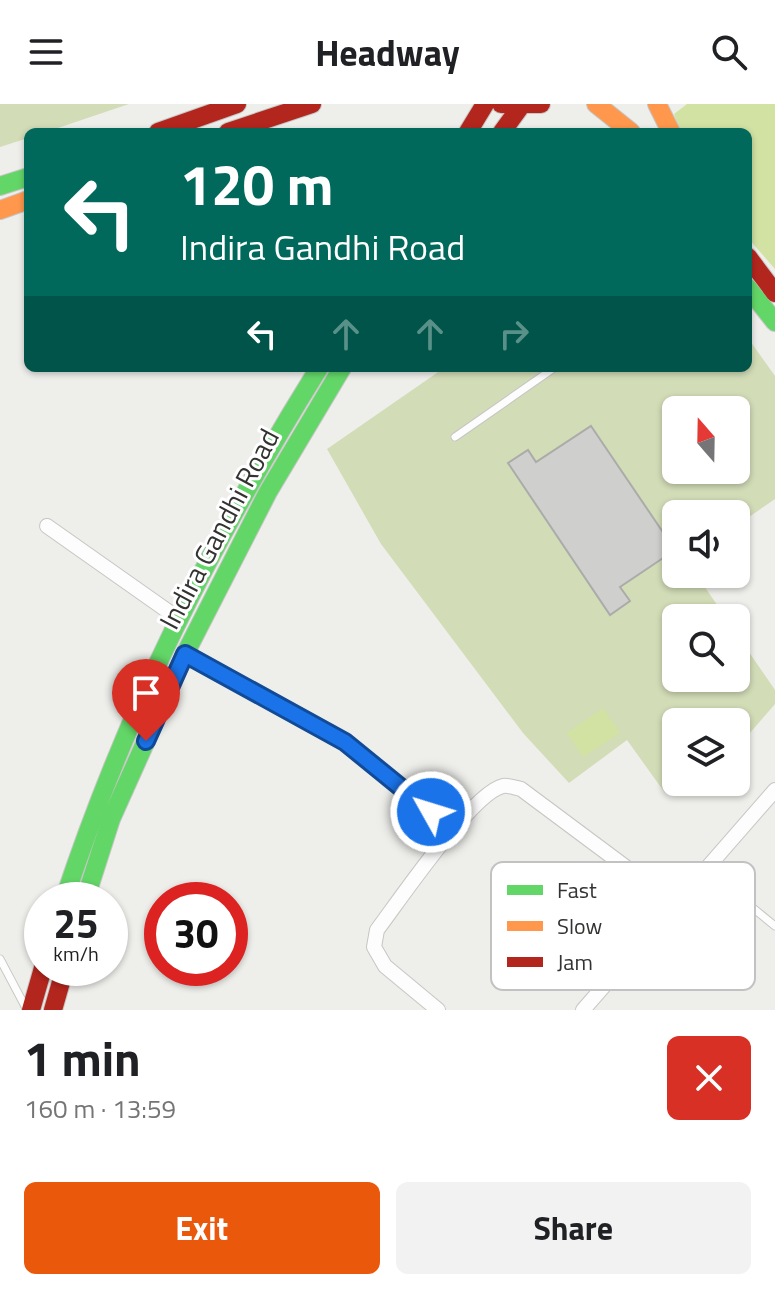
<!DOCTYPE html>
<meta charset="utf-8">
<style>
:root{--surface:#fff;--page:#f2f2f2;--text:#202124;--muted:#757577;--accent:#ea580c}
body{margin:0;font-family:"Titillium Web",sans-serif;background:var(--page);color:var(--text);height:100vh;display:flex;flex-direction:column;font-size:30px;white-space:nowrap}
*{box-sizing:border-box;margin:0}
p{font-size:26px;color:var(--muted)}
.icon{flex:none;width:44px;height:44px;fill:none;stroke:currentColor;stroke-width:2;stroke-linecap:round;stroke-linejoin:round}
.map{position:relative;height:906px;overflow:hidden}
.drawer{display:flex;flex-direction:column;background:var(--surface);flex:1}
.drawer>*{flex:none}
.guide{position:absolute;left:24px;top:24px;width:728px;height:244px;border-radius:12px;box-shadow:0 2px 6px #0004;background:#00695c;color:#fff;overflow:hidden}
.needle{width:52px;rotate:340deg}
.controls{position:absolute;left:662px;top:292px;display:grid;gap:16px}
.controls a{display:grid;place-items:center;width:88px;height:88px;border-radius:12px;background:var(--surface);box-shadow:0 2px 6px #0004;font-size:40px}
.speed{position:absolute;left:24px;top:778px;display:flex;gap:16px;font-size:40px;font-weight:700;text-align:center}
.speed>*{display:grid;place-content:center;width:104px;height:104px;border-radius:50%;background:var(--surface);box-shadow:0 2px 6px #0004;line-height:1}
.speed small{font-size:20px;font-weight:400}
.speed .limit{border:12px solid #d22;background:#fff;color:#111}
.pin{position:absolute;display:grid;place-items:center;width:68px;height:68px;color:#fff;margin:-82px -34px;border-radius:50% 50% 50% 0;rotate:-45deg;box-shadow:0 0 8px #0007}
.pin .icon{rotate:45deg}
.me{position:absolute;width:88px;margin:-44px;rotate:309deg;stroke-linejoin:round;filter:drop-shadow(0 0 6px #0008)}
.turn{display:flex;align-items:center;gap:28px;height:168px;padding:0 24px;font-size:36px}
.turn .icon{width:104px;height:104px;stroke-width:2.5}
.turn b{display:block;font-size:56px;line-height:68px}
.lanes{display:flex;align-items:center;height:76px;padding:0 24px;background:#0003;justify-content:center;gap:40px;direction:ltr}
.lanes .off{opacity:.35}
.round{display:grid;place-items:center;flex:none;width:84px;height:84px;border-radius:12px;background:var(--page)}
.summary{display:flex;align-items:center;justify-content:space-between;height:136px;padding:0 24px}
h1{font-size:48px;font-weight:700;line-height:60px}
.button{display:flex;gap:16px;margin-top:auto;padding:16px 24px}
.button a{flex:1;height:92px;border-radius:12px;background:var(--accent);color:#fff;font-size:32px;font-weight:700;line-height:92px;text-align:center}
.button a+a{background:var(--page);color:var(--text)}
header{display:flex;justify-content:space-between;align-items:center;height:104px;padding:0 24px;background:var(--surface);font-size:36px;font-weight:700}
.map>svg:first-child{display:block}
</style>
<header><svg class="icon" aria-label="menu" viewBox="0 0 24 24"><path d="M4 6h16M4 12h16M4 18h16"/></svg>Headway<svg class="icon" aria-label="search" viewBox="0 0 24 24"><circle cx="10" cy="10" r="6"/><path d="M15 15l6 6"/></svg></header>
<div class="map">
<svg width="775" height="906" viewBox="0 0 775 906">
<rect width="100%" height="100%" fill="#eeefeb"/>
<!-- green -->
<g fill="#d2dcb7" fill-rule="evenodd">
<path d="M 0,0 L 129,0 L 46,28 L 28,28 L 28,34 L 0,43 Z"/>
<path d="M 748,234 L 775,272 L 775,395 L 736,422 L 736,410 L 676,410 L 676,470 L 696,470 L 726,514 L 676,514 L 676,574 L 736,574 L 736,529 L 775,586 L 775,600 L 736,645 L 736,618 L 676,618 L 676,678 L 682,678 L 665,689 L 627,636 L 569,679 L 523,629 L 381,440 L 327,345 L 444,264 L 748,264 ZM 676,306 L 736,306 L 736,366 L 676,366 Z"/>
</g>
<!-- water -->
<g fill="#d2e2a3">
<path d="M 687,0 L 775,0 L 775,165 L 748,134 L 748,28 L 680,28 L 674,10 Z"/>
<path d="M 603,604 L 620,629 L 583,653 L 567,629 Z"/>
</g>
<!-- building -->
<path fill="#cfd0cd" stroke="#abacaa" stroke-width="2" d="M 591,322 L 675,446 L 620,483 L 630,497 L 610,511 L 508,359 L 528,346 L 536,358 Z"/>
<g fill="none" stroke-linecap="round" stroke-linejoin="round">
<!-- lane casing -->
<g stroke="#c6c6c4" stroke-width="9">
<g id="lane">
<path d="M 455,333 L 554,264"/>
<path d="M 705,765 L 775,822"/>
<path d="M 0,855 L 27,906"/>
</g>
</g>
<!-- street casing -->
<g stroke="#c6c6c4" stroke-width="16">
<g id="street">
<path d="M 47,422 L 179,515"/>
<path d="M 185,550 L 345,638 L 453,725"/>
<path d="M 438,906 L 385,862 L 374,843 L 377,826 C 399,797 472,689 503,682 C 509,681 515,684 521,685 L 674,799"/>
<path d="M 583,906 L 775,686"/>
</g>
</g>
<!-- fast casing -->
<g stroke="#c6c6c4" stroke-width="20">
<g id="fast">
<path d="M 0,82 L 28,73"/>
<path d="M 748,184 L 775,218"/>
<path d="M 64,796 C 127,606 213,434 319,264"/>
<path d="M 85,796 L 111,715 L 185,550 L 268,388 L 342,264"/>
</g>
</g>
<!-- slow casing -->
<g stroke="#c6c6c4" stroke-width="20">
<g id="slow">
<path d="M 596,0 L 631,28"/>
<path d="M 657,0 L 671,28"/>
<path d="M 0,106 L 28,96"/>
</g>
</g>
<!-- jam casing -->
<g stroke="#c6c6c4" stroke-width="20">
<g id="jam">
<path d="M 501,0 L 541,0"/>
<path d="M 158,28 L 237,0"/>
<path d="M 228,28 L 312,0"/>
<path d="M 468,28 L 485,0"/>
<path d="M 502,28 L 521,2"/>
<path d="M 748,153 L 775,189"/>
<path d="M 31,906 L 43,864"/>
<path d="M 53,906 L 65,864"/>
</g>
</g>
<!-- lane -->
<use href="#lane" stroke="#fcfdfc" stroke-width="7"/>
<!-- street -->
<use href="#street" stroke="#fcfdfc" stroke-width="14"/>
<!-- fast -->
<use href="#fast" stroke="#63d668" stroke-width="18"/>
<!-- slow -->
<use href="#slow" stroke="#ff974d" stroke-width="18"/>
<!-- jam -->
<use href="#jam" stroke="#b3261e" stroke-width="18"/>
</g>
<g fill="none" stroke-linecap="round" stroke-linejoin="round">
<!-- route casing -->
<g stroke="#114b97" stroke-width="20">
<path id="route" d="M 146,637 L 185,550 L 345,638 L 431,708"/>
</g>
<!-- route -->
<use href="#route" stroke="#1a73e8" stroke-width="14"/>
</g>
<g text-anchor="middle" stroke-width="6" stroke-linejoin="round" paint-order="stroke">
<!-- street labels -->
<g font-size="28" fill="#333432" stroke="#fff">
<text transform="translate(219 425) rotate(-62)" y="10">Indira Gandhi Road</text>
</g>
</g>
<!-- legend -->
<rect x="491" y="758" width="264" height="128" rx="12" fill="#fff" stroke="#c2c2c2" stroke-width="2"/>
<rect x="507" y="781" width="36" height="10" fill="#63d668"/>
<rect x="507" y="817" width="36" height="10" fill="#ff974d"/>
<rect x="507" y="853" width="36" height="10" fill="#b3261e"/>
<g font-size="22" fill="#333432">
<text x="557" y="794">Fast</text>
<text x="557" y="830">Slow</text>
<text x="557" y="866">Jam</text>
</g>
</svg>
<div class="controls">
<a><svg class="needle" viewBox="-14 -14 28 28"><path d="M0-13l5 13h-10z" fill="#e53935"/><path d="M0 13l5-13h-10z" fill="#757577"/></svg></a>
<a><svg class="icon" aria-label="sound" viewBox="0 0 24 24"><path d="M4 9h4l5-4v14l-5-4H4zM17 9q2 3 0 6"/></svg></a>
<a><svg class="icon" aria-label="search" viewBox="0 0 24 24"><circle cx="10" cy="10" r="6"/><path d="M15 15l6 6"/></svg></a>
<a><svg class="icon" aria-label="layers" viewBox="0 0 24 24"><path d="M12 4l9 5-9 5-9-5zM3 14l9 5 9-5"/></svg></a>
</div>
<div class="speed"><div>25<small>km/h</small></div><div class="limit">30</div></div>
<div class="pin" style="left:146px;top:637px;background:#d93025"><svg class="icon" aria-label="arrive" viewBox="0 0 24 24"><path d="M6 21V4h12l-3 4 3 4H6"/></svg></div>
<svg class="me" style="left:431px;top:708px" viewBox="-20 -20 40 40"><circle r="17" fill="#1a73e8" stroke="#fff" stroke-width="3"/><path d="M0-11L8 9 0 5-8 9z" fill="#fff"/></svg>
<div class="guide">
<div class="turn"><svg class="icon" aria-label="left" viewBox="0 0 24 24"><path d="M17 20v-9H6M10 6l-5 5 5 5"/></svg><div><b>120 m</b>Indira Gandhi Road</div></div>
<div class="lanes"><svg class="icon" aria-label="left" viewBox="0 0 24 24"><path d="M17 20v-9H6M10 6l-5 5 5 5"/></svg><svg class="icon off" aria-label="ahead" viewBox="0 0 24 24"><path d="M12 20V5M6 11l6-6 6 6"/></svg><svg class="icon off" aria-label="ahead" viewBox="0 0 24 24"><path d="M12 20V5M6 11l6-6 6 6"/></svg><svg class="icon off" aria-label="right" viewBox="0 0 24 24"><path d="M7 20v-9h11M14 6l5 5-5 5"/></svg></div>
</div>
</div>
<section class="drawer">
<div class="summary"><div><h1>1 min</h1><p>160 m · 13:59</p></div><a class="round" style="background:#d93025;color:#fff"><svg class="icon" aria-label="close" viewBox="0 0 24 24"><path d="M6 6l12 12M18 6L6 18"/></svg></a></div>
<div class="button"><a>Exit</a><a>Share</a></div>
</section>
